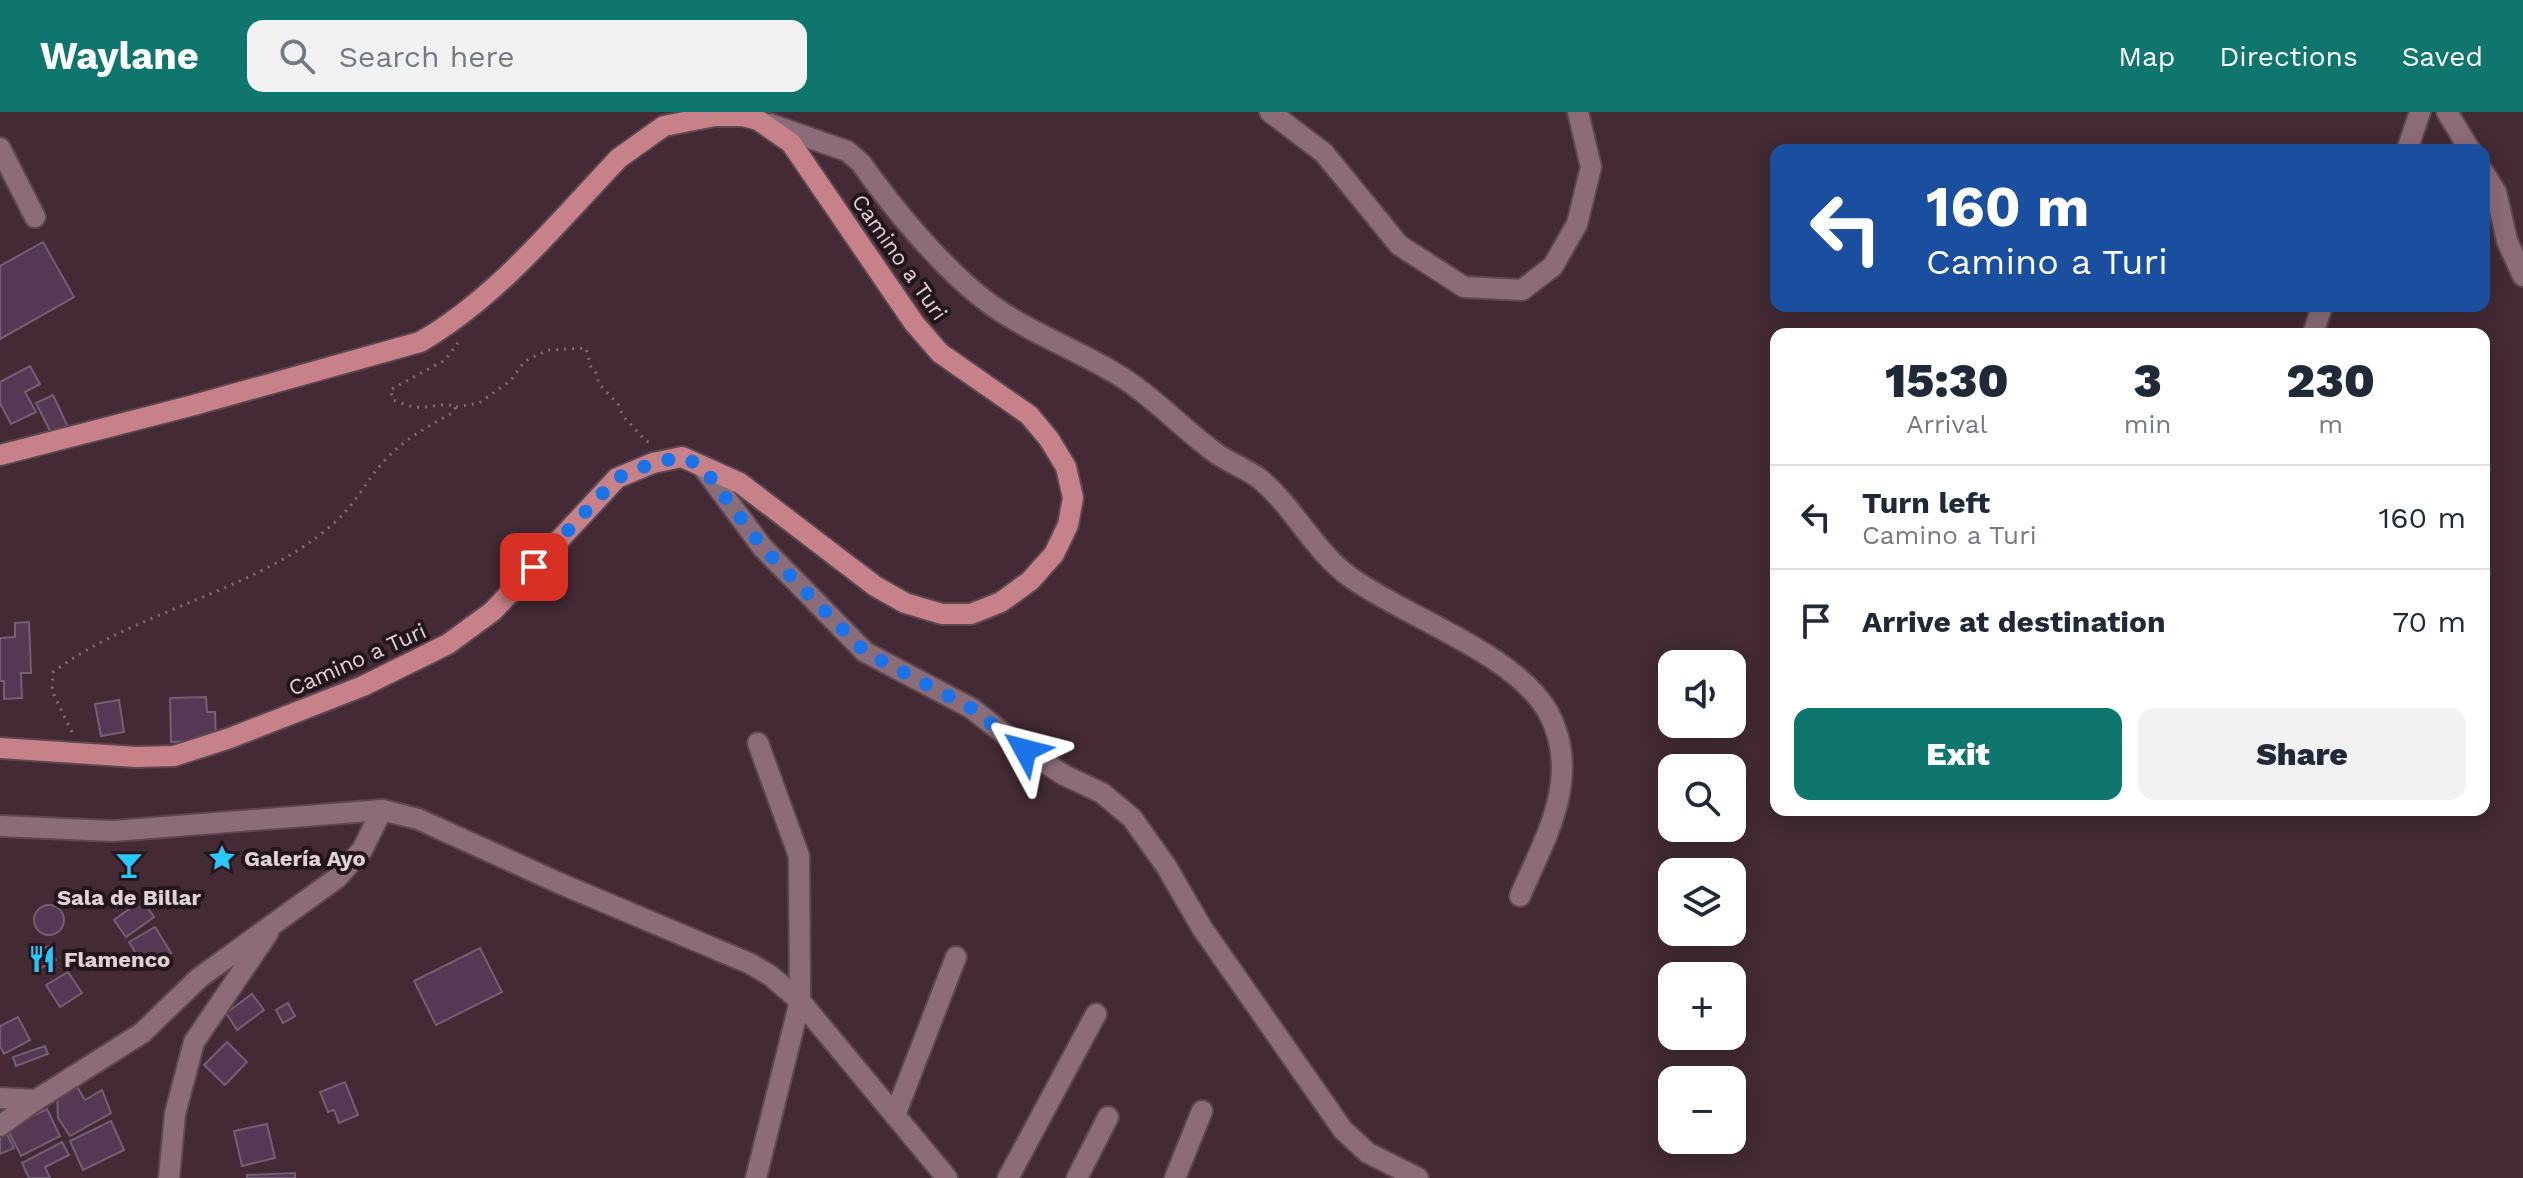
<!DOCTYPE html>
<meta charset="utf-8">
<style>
:root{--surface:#fff;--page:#f2f2f3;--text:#1f2937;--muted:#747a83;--line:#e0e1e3;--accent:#0f766e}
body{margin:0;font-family:"Work Sans",sans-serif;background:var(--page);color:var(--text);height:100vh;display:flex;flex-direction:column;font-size:30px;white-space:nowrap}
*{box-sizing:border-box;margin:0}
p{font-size:26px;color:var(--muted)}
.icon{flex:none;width:44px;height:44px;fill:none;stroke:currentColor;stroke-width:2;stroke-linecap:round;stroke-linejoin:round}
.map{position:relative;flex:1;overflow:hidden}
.panel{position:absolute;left:1770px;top:216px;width:720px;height:488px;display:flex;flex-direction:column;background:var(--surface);border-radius:16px;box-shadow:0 4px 20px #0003}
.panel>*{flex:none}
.hud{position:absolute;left:1770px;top:32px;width:720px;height:168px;border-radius:16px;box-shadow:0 4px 20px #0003;background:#1a4fa0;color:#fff;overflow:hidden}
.controls{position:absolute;left:1658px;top:538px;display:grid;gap:16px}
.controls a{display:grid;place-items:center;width:88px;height:88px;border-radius:16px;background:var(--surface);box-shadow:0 4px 20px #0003;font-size:40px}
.pin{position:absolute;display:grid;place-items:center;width:68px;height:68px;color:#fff;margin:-34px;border-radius:16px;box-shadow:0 4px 12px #0006}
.me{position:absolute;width:88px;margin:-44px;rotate:308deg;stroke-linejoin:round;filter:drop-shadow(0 0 6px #0008)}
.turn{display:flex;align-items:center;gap:28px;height:168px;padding:0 24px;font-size:36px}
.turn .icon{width:104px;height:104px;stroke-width:2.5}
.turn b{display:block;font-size:56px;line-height:68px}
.eta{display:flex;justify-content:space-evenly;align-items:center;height:136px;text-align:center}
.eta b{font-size:48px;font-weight:800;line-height:56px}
.button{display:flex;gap:16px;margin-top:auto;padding:16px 24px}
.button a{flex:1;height:92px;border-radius:16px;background:var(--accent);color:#fff;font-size:32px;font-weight:800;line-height:92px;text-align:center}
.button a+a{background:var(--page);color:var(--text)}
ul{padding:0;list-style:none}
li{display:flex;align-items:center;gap:24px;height:104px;padding:0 24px;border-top:2px solid var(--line)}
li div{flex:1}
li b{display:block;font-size:30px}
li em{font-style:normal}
header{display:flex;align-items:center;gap:48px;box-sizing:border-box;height:112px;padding:0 40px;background:var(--accent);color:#fff}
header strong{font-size:38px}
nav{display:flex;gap:44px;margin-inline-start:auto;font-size:28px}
.search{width:560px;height:72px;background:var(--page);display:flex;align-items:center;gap:20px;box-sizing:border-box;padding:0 28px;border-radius:16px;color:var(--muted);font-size:30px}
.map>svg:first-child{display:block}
</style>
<header>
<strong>Waylane</strong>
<div class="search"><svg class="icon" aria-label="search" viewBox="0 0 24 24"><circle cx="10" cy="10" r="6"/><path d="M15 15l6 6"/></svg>Search here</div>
<nav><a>Map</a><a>Directions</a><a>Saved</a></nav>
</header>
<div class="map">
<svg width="2523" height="1066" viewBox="0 0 2523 1066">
<rect width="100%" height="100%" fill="#432a34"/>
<!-- building -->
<g fill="#553854" stroke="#745f74" stroke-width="2">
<path d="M 43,130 L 74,185 L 0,227 L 0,154 Z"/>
<path d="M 30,254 L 40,272 L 25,280 L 36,300 L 11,312 L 0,291 L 0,270 Z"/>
<path d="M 53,283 L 68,315 L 52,323 L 36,291 Z"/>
<path d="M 29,510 L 31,561 L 21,561 L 22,586 L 4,587 L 4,569 L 0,569 L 0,526 L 15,525 L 15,511 Z"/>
<path d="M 206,585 L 207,600 L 215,600 L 216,628 L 171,630 L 170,586 Z"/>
<path d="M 119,588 L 124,620 L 101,624 L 95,592 Z"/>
<path d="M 142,788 L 154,805 L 126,825 L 114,808 Z"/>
<circle cx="49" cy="808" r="15"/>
<path d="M 155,815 L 171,841 L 145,856 L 129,830 Z"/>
<path d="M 49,834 L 56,848 L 39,857 L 32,842 Z"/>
<path d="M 480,836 L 502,880 L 436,913 L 414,869 Z"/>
<path d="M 68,860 L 82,881 L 60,895 L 46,873 Z"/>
<path d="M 252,882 L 264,898 L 237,918 L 226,901 Z"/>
<path d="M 288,891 L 295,904 L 283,911 L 276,898 Z"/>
<path d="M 18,905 L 30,928 L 4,942 L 0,934 L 0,914 Z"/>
<path d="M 227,930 L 247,950 L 225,973 L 204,953 Z"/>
<path d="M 45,934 L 48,942 L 16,954 L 13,945 Z"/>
<path d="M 345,970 L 358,1003 L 339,1011 L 334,998 L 328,1000 L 320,980 Z"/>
<path d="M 76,973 L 85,988 L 102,978 L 111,1001 L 70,1024 L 58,1006 L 57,984 Z"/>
<path d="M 47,997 L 60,1024 L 21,1044 L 7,1016 Z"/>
<path d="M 111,1009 L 124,1038 L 83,1058 L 70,1029 Z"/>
<path d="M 267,1012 L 275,1046 L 242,1054 L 234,1019 Z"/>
<path d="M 6,1020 L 14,1036 L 0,1042 L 0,1023 Z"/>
<path d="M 62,1030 L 69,1043 L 45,1055 L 50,1066 L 29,1066 L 22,1051 Z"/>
<path d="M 295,1061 L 295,1066 L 247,1066 L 247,1063 Z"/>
</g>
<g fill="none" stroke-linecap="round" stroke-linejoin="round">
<!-- minor casing -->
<g stroke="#5d4750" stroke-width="24">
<g id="minor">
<path d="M 1270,0 L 1324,41 L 1399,133 L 1464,175 L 1522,178 L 1553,154 L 1577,112 L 1591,55 L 1578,0"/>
<path d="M 2447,0 L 2470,38"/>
<path d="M 770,12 L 847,39 L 861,51 C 892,95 939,152 982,186 C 1020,216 1066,233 1108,257 C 1147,278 1178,313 1213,339 C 1227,350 1245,356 1260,367 C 1294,395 1313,438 1350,465 C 1405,505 1515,541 1548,600 C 1583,664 1545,726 1520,784"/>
<path d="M 0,36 L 35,105"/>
<path d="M 2407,38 L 2420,0"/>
<path d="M 2484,61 L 2496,80 L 2507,129 L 2523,164"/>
<path d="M 2313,222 L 2322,194"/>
<path d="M 702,354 L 763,436 L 865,540 L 971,596 L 1025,638 L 1064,663 L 1102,681 L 1132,706 L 1166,754 L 1202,816 L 1343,1018 L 1368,1041 L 1418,1066"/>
<path d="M 0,714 L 113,719 L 382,698 L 418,707 L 559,771 L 751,852 L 771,864 L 800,889 L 947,1066"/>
<path d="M 0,986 L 36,988 L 142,921 L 199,866 L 337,766 L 362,738 L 382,698"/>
<path d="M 895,1003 L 956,845"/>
<path d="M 0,1014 L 36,988"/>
<path d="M 169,1066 L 175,1002 L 194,930 L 268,821"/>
<path d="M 756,1066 L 800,889 L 799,744 L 758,631"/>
<path d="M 1008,1066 L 1096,902"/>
<path d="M 1077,1066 L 1108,1005"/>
<path d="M 1175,1066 L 1202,999"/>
</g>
</g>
<!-- major casing -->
<g stroke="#5d4750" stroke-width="24">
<path id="major" d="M 0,343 L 194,293 L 420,230 C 497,186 558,110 619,46 L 664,14 L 715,4 L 743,4 L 758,8 L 791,31 L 914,211 L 940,241 L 1029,303 L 1049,327 L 1066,355 L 1073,386 L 1068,413 L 1054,442 L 1030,469 L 1001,490 L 971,502 L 942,502 L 905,491 L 875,474 L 740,371 L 682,345 L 653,351 L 617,366 L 493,499 L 448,532 L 363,574 L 230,626 L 174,644 L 136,645 L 0,636"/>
</g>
<!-- path -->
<g stroke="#836d76" stroke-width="3" stroke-dasharray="2 6" stroke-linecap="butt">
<path d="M 456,295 L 479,291 L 510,269 L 525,249 L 548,238 L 586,236 L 591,255 L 596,261 L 599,272 L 618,292 L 623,304 L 645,328 L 650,331"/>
<path d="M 72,620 L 52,579 L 53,560 C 132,502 228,486 309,431 C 321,422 336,411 346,399 C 361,382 371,362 387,346 C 406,326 429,314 452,301 L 456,295 C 444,289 428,297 414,295 C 407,294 399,290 393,288 L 390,278 L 445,248 L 458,231"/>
</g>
<!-- minor -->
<use href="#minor" stroke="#8b6d79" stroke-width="20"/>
<!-- major -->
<use href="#major" stroke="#c78189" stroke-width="20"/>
</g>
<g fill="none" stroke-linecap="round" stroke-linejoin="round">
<!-- route -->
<path stroke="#1a73e8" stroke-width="14" stroke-dasharray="0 25.2" d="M 534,455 L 617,366 L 653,351 L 682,345 L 702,354 L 763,436 L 865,540 L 971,596 L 1025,638"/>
</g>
<!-- icons -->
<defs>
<g id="sight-bare" transform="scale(2.16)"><path d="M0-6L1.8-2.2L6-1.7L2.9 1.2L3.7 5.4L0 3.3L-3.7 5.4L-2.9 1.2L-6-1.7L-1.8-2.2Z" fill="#28c8ff" stroke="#22161b" stroke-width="2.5" paint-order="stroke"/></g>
<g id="bar-bare" transform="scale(2.16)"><path d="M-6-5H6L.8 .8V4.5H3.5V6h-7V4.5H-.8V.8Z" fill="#28c8ff" stroke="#22161b" stroke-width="2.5" paint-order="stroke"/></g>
<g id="restaurant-bare" transform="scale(2.16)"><path d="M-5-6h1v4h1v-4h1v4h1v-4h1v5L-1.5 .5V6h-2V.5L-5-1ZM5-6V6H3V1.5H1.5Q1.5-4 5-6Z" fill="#28c8ff" stroke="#22161b" stroke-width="2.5" paint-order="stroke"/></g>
</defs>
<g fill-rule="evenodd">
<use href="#sight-bare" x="222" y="746"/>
<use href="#bar-bare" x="129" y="753"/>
<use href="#restaurant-bare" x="42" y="847"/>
</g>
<g text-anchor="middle" stroke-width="8" stroke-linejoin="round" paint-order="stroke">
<!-- street labels -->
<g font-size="22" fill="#e2d1d7" stroke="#22161b">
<text transform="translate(900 145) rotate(55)" y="8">Camino a Turi</text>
<text transform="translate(357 547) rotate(-24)" y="8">Camino a Turi</text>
</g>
<!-- poi labels -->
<g font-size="22" font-weight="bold" fill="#e2d1d7" stroke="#22161b" text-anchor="start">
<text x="244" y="754">Galería Ayo</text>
<text x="129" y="793" text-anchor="middle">Sala de Billar</text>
<text x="64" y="855">Flamenco</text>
</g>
</g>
</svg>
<div class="controls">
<a><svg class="icon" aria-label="sound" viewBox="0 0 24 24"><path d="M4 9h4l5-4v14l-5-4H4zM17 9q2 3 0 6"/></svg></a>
<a><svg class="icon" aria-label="search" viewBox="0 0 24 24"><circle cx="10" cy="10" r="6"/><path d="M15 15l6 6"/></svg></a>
<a><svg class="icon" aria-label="layers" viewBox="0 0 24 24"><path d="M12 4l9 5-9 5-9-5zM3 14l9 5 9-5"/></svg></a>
<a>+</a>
<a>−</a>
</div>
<div class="pin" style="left:534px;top:455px;background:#d93025"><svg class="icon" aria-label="arrive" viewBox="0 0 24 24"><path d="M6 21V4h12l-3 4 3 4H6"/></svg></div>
<svg class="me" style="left:1025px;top:638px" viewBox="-20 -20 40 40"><path d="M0-17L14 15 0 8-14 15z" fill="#1a73e8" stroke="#fff" stroke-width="4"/></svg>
<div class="hud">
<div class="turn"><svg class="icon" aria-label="left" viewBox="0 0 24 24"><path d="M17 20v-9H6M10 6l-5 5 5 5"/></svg><div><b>160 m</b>Camino a Turi</div></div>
</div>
<section class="panel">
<div class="eta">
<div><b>15:30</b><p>Arrival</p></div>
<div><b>3</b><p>min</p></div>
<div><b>230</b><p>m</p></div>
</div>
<ul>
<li><svg class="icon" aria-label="left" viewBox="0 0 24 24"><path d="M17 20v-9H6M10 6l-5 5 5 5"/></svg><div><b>Turn left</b><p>Camino a Turi</p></div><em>160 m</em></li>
<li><svg class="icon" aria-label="arrive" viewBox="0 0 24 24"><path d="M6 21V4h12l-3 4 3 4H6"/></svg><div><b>Arrive at destination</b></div><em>70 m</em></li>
</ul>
<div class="button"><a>Exit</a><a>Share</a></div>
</section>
</div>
